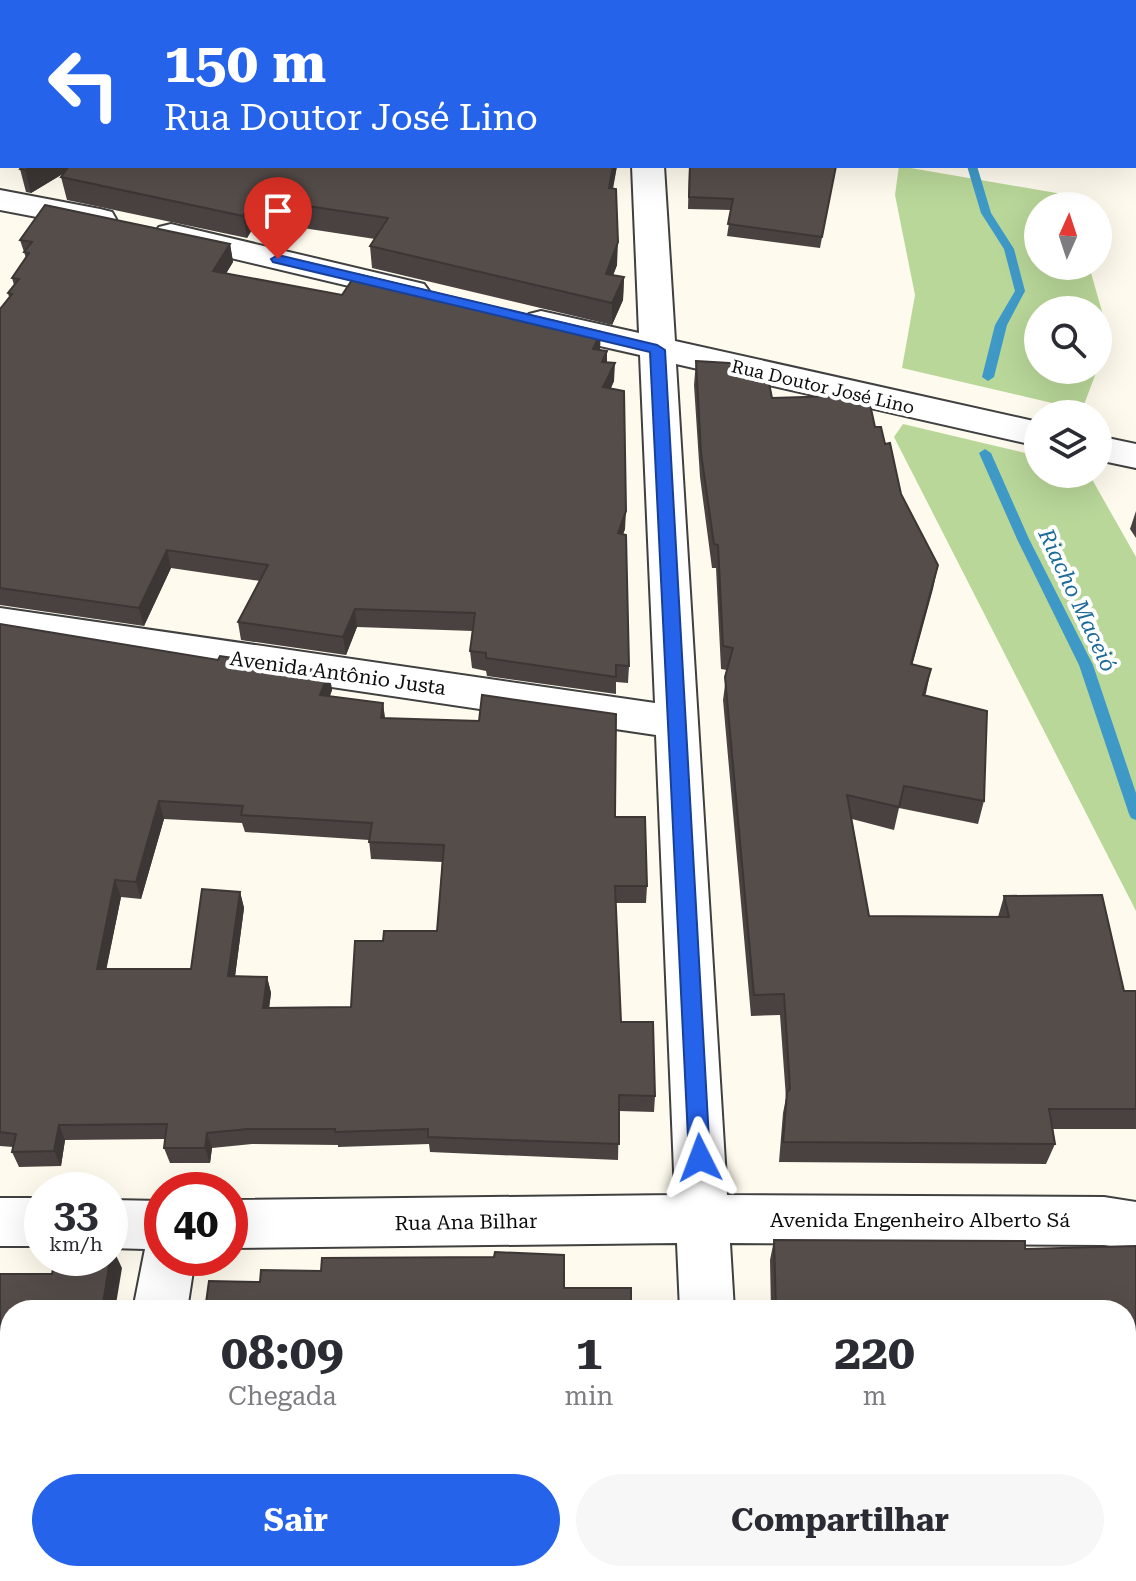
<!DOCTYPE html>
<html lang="pt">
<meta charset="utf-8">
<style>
:root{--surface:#fff;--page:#f7f7f7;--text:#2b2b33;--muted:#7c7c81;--accent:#2563eb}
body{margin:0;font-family:"Roboto Serif",serif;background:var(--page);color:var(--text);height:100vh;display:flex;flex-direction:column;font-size:30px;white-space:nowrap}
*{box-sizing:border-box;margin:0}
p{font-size:26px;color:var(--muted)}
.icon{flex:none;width:44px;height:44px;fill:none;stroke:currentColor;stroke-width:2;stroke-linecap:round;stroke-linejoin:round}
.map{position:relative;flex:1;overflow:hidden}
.details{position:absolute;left:0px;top:1300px;width:1136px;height:282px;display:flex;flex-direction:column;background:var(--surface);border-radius:32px 32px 0 0;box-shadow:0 8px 32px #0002}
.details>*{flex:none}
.hud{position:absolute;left:0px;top:0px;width:1136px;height:168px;box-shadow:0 8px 32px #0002;background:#2563eb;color:#fff;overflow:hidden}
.needle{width:52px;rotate:3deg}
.fabs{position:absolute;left:1024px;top:192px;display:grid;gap:16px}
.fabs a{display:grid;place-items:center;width:88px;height:88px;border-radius:50%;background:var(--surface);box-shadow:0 8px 32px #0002;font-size:40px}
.speed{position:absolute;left:24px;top:1172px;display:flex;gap:16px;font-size:40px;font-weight:700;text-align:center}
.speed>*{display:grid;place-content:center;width:104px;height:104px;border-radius:50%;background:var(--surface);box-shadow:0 8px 32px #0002;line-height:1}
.speed small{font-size:20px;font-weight:400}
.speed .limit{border:12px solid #d22;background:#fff;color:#111}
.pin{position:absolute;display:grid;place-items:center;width:68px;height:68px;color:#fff;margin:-82px -34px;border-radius:50% 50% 50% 0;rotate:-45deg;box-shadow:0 0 8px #0007}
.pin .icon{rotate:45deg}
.me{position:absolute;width:88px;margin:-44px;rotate:357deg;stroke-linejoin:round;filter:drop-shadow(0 0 6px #0008)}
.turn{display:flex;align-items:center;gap:28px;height:168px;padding:0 32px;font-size:36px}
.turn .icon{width:104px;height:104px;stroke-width:2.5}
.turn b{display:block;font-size:56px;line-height:68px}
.eta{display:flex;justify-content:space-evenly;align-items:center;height:136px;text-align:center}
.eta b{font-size:48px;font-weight:700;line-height:56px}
.action{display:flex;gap:16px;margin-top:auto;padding:16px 32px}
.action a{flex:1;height:92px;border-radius:48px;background:var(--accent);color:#fff;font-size:32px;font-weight:700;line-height:92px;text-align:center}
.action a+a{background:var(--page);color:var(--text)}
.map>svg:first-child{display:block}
</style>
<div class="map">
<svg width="1136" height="1581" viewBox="0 0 1136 1581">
<rect width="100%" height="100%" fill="#fefaed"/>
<!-- forest -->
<g fill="#b9d799">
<path d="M 899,166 L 1068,195 L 1071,206 L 1038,206 L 1038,266 L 1089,266 L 1109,336 L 1098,366 L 1098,310 L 1038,310 L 1038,370 L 1097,370 L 1082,410 L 902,368 L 915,295 L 895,195 Z"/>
<path d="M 903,424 L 1038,456 L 1038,474 L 1089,474 L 1136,557 L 1136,911 L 894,437 Z"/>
</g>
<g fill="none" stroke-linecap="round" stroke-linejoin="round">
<!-- stream -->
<g fill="#3f99c7" fill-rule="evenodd">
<rect x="1134" y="58" width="2" height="6"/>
<path d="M 967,166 L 977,166 L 991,213 L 1014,249 L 1025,291 L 1007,325 L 994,377 L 988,381 L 982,377 L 995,325 L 1015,291 L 1004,249 L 981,213 Z"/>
<path d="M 985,449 L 991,453 L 1029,539 L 1093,665 L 1136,793 L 1136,820 L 1131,818 L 1129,814 L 1079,665 L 1017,539 L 979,453 Z"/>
</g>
<!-- minor casing -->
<g stroke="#404040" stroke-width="4">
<g id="minor">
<rect x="627" y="0" width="28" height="2"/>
<path d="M 964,0 L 1002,0 L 1003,2 L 965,2 Z"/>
<rect x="1134" y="19" width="2" height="18"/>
<path d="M 632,166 L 664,166 L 675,341 L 1038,422 L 1038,446 L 676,364 L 727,1195 L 1104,1197 L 1136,1202 L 1136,1250 L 1104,1245 L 730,1243 L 734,1310 L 680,1310 L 677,1243 L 230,1248 L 230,1200 L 675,1195 L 656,735 L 0,638 L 0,608 L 655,703 L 640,355 L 529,330 L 524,322 L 529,314 L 541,311 L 639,333 Z"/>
<path d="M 0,190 L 100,209 L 112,212 L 116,219 L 112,226 L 100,229 L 0,210 Z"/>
<path d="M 171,224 L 424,284 L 429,291 L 424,298 L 412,301 L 159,241 L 154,234 L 159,227 Z"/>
<path d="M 1098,436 L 1136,444 L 1136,468 L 1098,460 Z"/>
<rect x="0" y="1198" width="42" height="48"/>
<path d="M 110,1200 L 162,1201 L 162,1258 L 195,1258 L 187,1310 L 133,1310 L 145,1249 L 110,1248 Z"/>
<path d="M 90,1572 L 150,1572 L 149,1581 L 89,1581 Z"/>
<rect x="690" y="1572" width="60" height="9"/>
</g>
</g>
<!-- minor -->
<use href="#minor" fill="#fff" fill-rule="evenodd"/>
</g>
<!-- wall -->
<g fill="#494240" fill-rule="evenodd">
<path d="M 617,166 L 613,189 L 617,265 L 613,275 L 624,277 L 623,300 L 612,325 L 372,268 L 370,246 L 375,239 L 257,221 L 247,238 L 67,200 L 61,177 L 64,173 L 31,193 L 26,192 L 20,169 Z"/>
<path d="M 689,166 L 836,166 L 820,248 L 727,236 L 731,210 L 688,209 Z"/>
<path d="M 20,240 L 230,244 L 233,262 L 226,273 L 607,351 L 607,363 L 614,381 L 611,388 L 625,529 L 623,534 L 629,666 L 628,683 L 616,682 L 616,694 L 487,676 L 486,671 L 472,668 L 470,651 L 473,631 L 357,627 L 346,655 L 241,640 L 238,622 L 260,581 L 171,568 L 144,626 L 0,605 L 0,309 L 9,297 L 8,293 L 14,285 L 12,278 L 26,258 Z"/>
<path d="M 696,361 L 748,379 L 772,398 L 875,427 L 885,444 L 901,494 L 938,565 L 912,665 L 925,696 L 984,801 L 978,824 L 899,808 L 894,830 L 852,819 L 869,916 L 998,917 L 1004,896 L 1124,991 L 1136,991 L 1136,1129 L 1053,1129 L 1055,1144 L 1046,1164 L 779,1162 L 783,1113 L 786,1098 L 780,1015 L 751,1016 L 723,700 L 727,670 L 721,669 L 716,568 L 712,568 L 700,477 L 694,385 Z"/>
<path d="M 1136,511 L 1136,538 L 1130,529 Z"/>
<path d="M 0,624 L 218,660 L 329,672 L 332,690 L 330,696 L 383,703 L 385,718 L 615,817 L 647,886 L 646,903 L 616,903 L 621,1022 L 655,1096 L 654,1112 L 619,1111 L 618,1160 L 430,1152 L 429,1144 L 338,1147 L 338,1145 L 252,1144 L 212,1148 L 210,1163 L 170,1163 L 164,1148 L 165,1139 L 65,1140 L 61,1166 L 19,1167 L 12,1152 L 13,1147 L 0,1146 ZM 164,819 L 242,823 L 245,832 L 369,840 L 371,859 L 442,862 L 437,931 L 383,941 L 351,1007 L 269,1008 L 271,993 L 267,977 L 235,976 L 244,908 L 240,892 L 191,969 L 106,969 L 121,897 L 141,899 Z"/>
<path d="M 774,1240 L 1025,1241 L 1025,1249 L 1136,1246 L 1136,1581 L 781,1581 L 780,1572 L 1126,1572 L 1126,1310 L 771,1310 L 770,1260 Z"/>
</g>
<!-- shaded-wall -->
<g fill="#3c3634">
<path d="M 60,0 L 80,0 L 80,2 L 58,2 Z"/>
<path d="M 2,60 L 2,88 L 0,90 L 0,62 Z"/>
<path d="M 32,166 L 76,166 L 31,193 L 25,170 Z"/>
<path d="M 613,166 L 617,166 L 608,210 L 609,188 Z"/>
<path d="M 254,198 L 257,221 L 247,238 L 243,216 Z"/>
<path d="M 618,242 L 617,265 L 605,297 L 606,274 Z"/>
<path d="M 230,244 L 233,262 L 217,289 L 213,271 Z"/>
<path d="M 624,277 L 623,300 L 612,325 L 612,303 Z"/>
<path d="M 601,332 L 600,350 L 593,349 Z"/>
<path d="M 607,351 L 607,370 L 602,362 Z"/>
<path d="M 615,363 L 614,381 L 603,405 L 603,387 Z"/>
<path d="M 626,511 L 625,529 L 617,551 L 618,533 Z"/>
<path d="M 167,550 L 171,568 L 144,626 L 139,608 Z"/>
<path d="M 938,565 L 933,589 L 906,688 L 911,664 Z"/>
<path d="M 355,609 L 357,627 L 346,655 L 343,637 Z"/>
<path d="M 931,669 L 926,693 L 918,719 L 923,695 Z"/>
<path d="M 329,672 L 332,690 L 323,713 L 320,695 Z"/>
<path d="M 383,703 L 385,721 L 381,718 Z"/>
<path d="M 159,801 L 164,819 L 141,899 L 136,882 Z"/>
<path d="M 115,880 L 121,897 L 103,986 L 97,969 Z"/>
<path d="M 240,892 L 244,908 L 233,992 L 228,976 Z"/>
<path d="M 267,977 L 271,993 L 267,1024 L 263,1008 Z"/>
<path d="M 59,1125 L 65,1140 L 61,1166 L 54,1151 Z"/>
<path d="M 207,1133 L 212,1148 L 210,1163 L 205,1148 Z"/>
<path d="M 112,1247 L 122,1268 L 115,1310 L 102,1310 Z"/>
<path d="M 29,1572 L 44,1572 L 43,1581 L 27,1581 Z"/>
</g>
<!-- building -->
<g fill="#554d4a" stroke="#3c3634" stroke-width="2" fill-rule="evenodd">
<path d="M 0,0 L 60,0 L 58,2 L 2,2 L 2,60 L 0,62 Z"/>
<path d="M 73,0 L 590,0 L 600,2 L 72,2 Z"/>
<path d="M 22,166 L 32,166 L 25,170 L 20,169 Z"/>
<path d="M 69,166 L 613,166 L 609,188 L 616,189 L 618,242 L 606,274 L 624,277 L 612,303 L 370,246 L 388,218 L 254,198 L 243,216 L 61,177 Z"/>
<path d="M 690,166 L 836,166 L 822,237 L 728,224 L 733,199 L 689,197 Z"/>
<path d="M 45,205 L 230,244 L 213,271 L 342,295 L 356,274 L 601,332 L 593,349 L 607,351 L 602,362 L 615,363 L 603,387 L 624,391 L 626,511 L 618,533 L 626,535 L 629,666 L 616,665 L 616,677 L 486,658 L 486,653 L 470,651 L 475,613 L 355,609 L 343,637 L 238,622 L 268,565 L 167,550 L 139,608 L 0,588 L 0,309 L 12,294 L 8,293 L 19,279 L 12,278 L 29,253 L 24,252 L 32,242 L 20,240 Z"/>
<path d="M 696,361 L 746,364 L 748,379 L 768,378 L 772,398 L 868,395 L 875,427 L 881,427 L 885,444 L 890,443 L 901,494 L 938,565 L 911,664 L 931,669 L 923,695 L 987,711 L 984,801 L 904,786 L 899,807 L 847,795 L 869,916 L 1009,917 L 1004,896 L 1102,895 L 1124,991 L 1136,991 L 1136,1109 L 1049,1109 L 1055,1144 L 783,1142 L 787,1092 L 790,1089 L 784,994 L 754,995 L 725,677 L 733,648 L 723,646 L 718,545 L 714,544 L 701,453 Z"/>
<path d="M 0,624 L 218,660 L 220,656 L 329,672 L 320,695 L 383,703 L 381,718 L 479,721 L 482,695 L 616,714 L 615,817 L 645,817 L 647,886 L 615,886 L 621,1022 L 653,1022 L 655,1096 L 619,1095 L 619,1144 L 428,1137 L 428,1129 L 335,1132 L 335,1129 L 248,1129 L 207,1133 L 205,1148 L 164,1148 L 167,1124 L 59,1125 L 54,1151 L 12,1152 L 16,1134 L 0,1132 ZM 159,801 L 243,806 L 241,815 L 372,823 L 369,842 L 444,845 L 437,931 L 384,931 L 383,941 L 355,941 L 351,1007 L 263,1008 L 267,977 L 228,976 L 240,892 L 202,889 L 191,969 L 97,969 L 115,880 L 136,882 Z"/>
<path d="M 774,1240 L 1025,1241 L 1025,1249 L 1136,1246 L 1136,1581 L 786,1581 L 786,1572 L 1126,1572 L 1126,1310 L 776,1310 Z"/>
<path d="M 110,1247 L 112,1247 L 102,1310 L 10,1310 L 10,1572 L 29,1572 L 27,1581 L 0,1581 L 0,1274 L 52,1274 L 55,1258 L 110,1258 Z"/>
<path d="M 495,1252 L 564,1255 L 564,1288 L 631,1288 L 631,1310 L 205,1310 L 209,1281 L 260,1282 L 261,1270 L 321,1271 L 322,1258 L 494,1257 Z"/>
<path d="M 183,1572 L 624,1572 L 624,1581 L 182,1581 Z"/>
</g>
<!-- route -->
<path fill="#2563eb" stroke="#184099" stroke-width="2" d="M 278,255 L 657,345 L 665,350 L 710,1158 L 707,1164 L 700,1167 L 692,1164 L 689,1158 L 650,352 L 273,262 L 271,259 Z"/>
<g text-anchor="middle" stroke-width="8" stroke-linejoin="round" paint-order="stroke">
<!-- far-street labels -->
<g font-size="18" fill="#0d0d0d" stroke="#fff">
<text transform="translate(823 387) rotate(13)" y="6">Rua Doutor José Lino</text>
</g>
<!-- street labels -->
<g font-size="20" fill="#0d0d0d" stroke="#fff">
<text transform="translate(338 673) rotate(8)" y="7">Avenida Antônio Justa</text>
<text x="920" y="1227">Avenida Engenheiro Alberto Sá</text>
<text transform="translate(466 1222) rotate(-1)" y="7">Rua Ana Bilhar</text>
</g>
<!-- water labels -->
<g font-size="22" font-style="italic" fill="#1c6a99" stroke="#fff">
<text transform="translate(1078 600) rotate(65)" y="8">Riacho Maceió</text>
</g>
</g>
</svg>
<div class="fabs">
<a><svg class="needle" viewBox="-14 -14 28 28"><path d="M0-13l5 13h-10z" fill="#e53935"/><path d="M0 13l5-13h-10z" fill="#7c7c81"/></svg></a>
<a><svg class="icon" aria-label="search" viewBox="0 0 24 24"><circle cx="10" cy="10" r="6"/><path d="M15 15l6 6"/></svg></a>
<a><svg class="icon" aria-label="layers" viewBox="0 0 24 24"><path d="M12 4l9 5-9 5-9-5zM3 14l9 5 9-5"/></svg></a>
</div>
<div class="speed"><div>33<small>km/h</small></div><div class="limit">40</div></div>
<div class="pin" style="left:278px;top:259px;background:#d93025"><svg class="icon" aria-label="arrive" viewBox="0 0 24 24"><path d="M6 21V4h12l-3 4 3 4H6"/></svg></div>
<svg class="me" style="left:700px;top:1158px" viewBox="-20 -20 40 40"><path d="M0-17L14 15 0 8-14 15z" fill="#2563eb" stroke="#fff" stroke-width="4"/></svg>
<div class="hud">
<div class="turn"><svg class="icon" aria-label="left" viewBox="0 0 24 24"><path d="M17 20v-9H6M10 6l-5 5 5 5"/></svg><div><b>150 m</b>Rua Doutor José Lino</div></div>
</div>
<section class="details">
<div class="eta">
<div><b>08:09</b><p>Chegada</p></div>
<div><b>1</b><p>min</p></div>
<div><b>220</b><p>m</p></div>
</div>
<div class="action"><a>Sair</a><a>Compartilhar</a></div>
</section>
</div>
